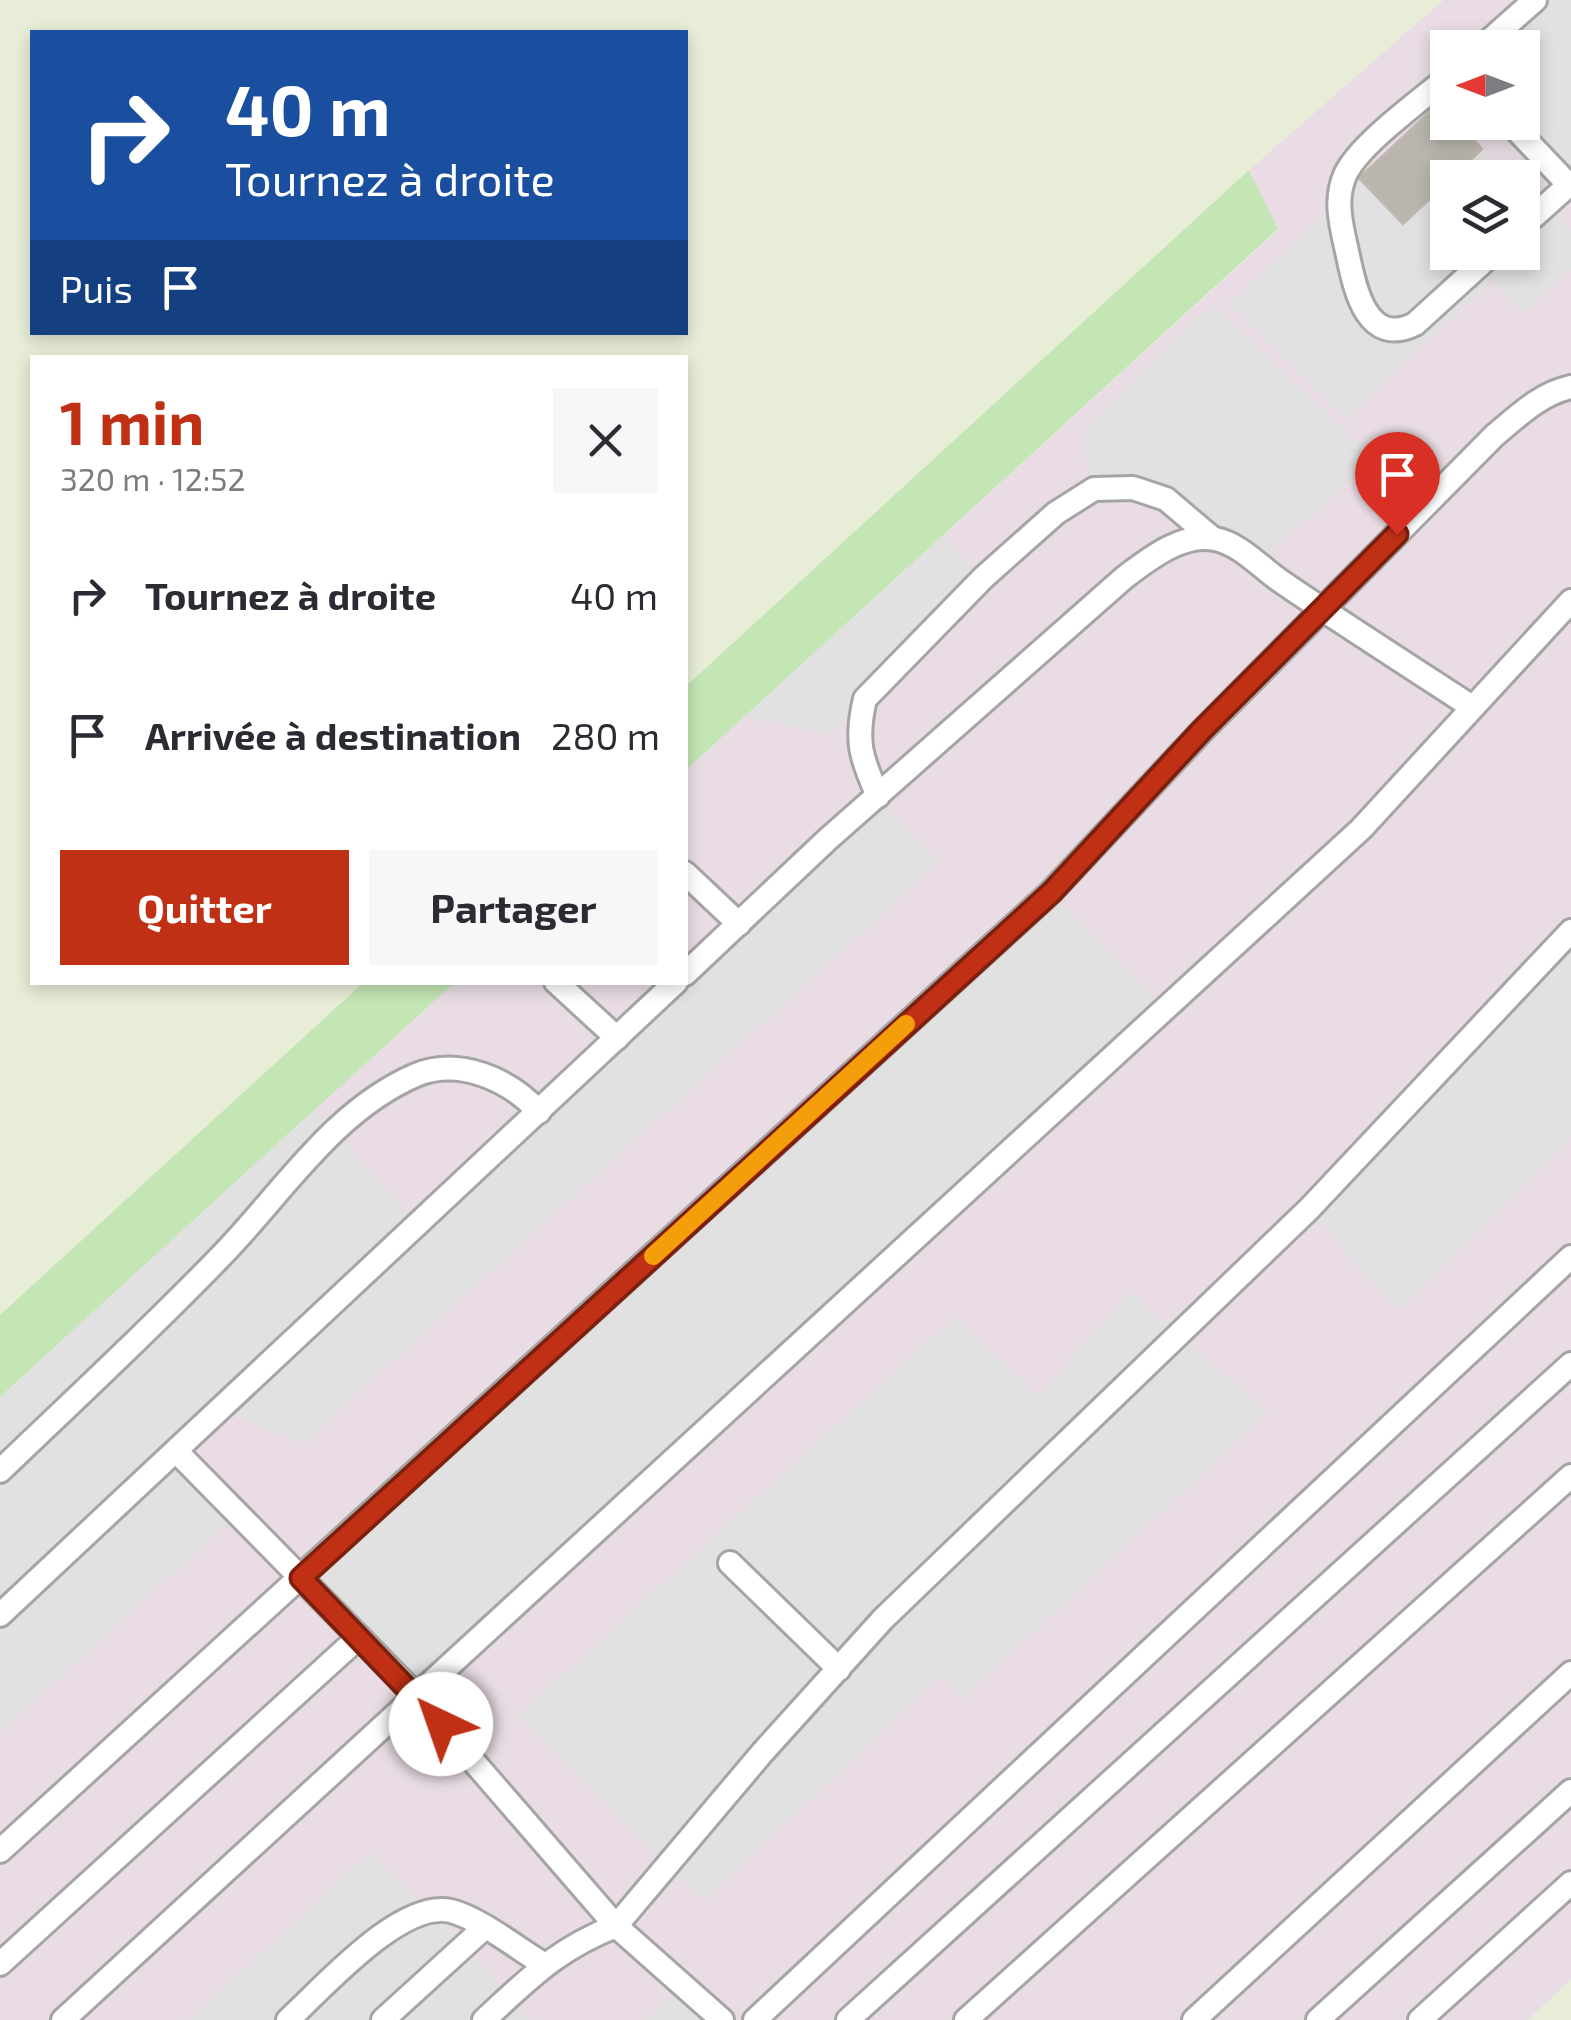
<!DOCTYPE html>
<html lang="fr">
<meta charset="utf-8">
<style>
:root{--surface:#fff;--page:#f7f7f7;--text:#2b2b33;--muted:#7c7c81;--accent:#bf3014}
body{margin:0;font-family:"Exo 2",sans-serif;background:var(--page);color:var(--text);height:100vh;display:flex;flex-direction:column;font-size:38px;white-space:nowrap}
*{box-sizing:border-box;margin:0}
p{font-size:32px;color:var(--muted)}
.icon{flex:none;width:55px;height:55px;fill:none;stroke:currentColor;stroke-width:2;stroke-linecap:round;stroke-linejoin:round}
.map{position:relative;flex:1;overflow:hidden}
.sheet{position:absolute;left:30px;top:355px;width:658px;height:630px;display:flex;flex-direction:column;background:var(--surface);border-radius:0px;box-shadow:0 5px 15px #0003}
.sheet>*{flex:none}
.banner{position:absolute;left:30px;top:30px;width:658px;height:305px;border-radius:0px;box-shadow:0 5px 15px #0003;background:#1a4fa0;color:#fff;overflow:hidden}
.needle{width:65px;rotate:270deg}
.controls{position:absolute;left:1430px;top:30px;display:grid;gap:20px}
.controls a{display:grid;place-items:center;width:110px;height:110px;border-radius:0px;background:var(--surface);box-shadow:0 5px 15px #0003;font-size:50px}
.pin{position:absolute;display:grid;place-items:center;width:85px;height:85px;color:#fff;margin:-102px -42px;border-radius:50% 50% 50% 0;rotate:-45deg;box-shadow:0 0 10px #0007}
.pin .icon{rotate:45deg}
.me{position:absolute;width:110px;margin:-55px;rotate:318deg;stroke-linejoin:round;filter:drop-shadow(0 0 8px #0008)}
.turn{display:flex;align-items:center;gap:35px;height:210px;padding:0 30px;font-size:45px}
.turn .icon{width:130px;height:130px;stroke-width:2.5}
.turn b{display:block;font-size:70px;line-height:85px}
.then{display:flex;align-items:center;height:95px;padding:0 30px;background:#0003;gap:20px;font-size:38px}
.round{display:grid;place-items:center;flex:none;width:105px;height:105px;border-radius:0px;background:var(--page)}
.headline{display:flex;align-items:center;justify-content:space-between;height:170px;padding:0 30px}
h1{font-size:60px;font-weight:700;line-height:75px;color:var(--accent)}
.action{display:flex;gap:20px;margin-top:auto;padding:20px 30px}
.action a{flex:1;height:115px;border-radius:0px;background:var(--accent);color:#fff;font-size:40px;font-weight:700;line-height:115px;text-align:center}
.action a+a{background:var(--page);color:var(--text)}
ul{padding:0;list-style:none}
li{display:flex;align-items:center;gap:30px;height:140px;padding:0 30px}
li div{flex:1}
li b{display:block;font-size:38px}
li em{font-style:normal}
.map>svg:first-child{display:block}
</style>
<div class="map">
<svg width="1571" height="2020" viewBox="0 0 1571 2020">
<rect width="100%" height="100%" fill="#f1efe9"/>
<!-- industrial -->
<path fill="#e9dce4" fill-rule="evenodd" d="M 1443,0 L 1571,0 L 1571,1980 L 1528,2020 L 0,2020 L 0,1397 L 454,983 L 685,982 L 685,771 L 1278,230 L 1249,170 ZM 1448,48 L 1522,48 L 1522,122 L 1448,122 ZM 1448,178 L 1522,178 L 1522,252 L 1448,252 Z"/>
<!-- farmland -->
<g fill="#e8edd7" fill-rule="evenodd">
<path d="M 0,0 L 1443,0 L 1249,170 L 685,687 L 685,358 L 32,358 L 32,982 L 363,983 L 0,1315 ZM 32,32 L 685,32 L 685,332 L 32,332 Z"/>
<path d="M 1571,1980 L 1571,2020 L 1528,2020 Z"/>
</g>
<!-- grass -->
<g fill="#c4e5b4">
<path d="M 1249,170 L 1278,229 L 685,771 L 685,687 Z"/>
<path d="M 363,983 L 454,983 L 0,1397 L 0,1315 Z"/>
</g>
<!-- parking -->
<g fill="#e1e1e1">
<path d="M 1535,0 L 1571,0 L 1571,182 L 1522,122 L 1522,48 L 1481,48 Z"/>
<path d="M 1482,149 L 1516,177 L 1452,178 Z"/>
<path d="M 1359,178 L 1403,224 L 1447,182 L 1448,252 L 1522,252 L 1523,183 L 1548,204 L 1571,231 L 1571,270 L 1525,312 L 1490,281 L 1346,420 L 1230,304 Z"/>
<path d="M 1214,304 L 1373,458 L 1258,564 L 1165,499 L 1094,489 L 1081,434 Z"/>
<path d="M 943,536 L 983,578 L 830,735 L 745,716 Z"/>
<path d="M 878,796 L 938,863 L 303,1443 L 221,1411 L 177,1453 L 237,1514 L 0,1733 L 0,1397 L 315,1109 L 418,1225 Z"/>
<path d="M 1051,892 L 1166,1010 L 416,1695 L 301,1578 Z"/>
<path d="M 1571,931 L 1571,1136 L 1398,1311 L 1309,1209 Z"/>
<path d="M 1130,1292 L 1268,1412 L 962,1699 L 941,1675 L 706,1899 L 667,1867 L 519,1715 L 956,1316 L 1038,1396 Z"/>
<path d="M 370,1853 L 432,1910 L 531,2020 L 189,2020 Z"/>
<path d="M 683,1985 L 722,2020 L 646,2020 Z"/>
</g>
<!-- building -->
<path fill="#bab6af" stroke="#c1b9ad" stroke-width="2.5" d="M 1439,103 L 1448,112 L 1448,122 L 1458,122 L 1482,149 L 1452,178 L 1448,178 L 1448,182 L 1403,224 L 1359,178 Z"/>
<g fill="none" stroke-linecap="round" stroke-linejoin="round">
<!-- lane casing -->
<g stroke="#a5a5a5" stroke-width="28">
<g id="lane">
<path d="M 1481,48 L 1535,0"/>
<path d="M 1448,77 C 1420,101 1362,142 1346,173 C 1333,200 1342,228 1348,256 C 1355,289 1367,348 1415,324 L 1494,252"/>
<path d="M 1509,122 L 1569,185"/>
<path d="M 1460,125 L 1463,122"/>
<path d="M 1522,227 L 1571,183"/>
<path d="M 878,796 C 861,758 855,741 865,699 L 983,578 L 1056,513 L 1094,489 L 1133,488 L 1166,499 L 1212,538"/>
<path d="M 685,873 L 739,924"/>
<path d="M 685,974 L 828,839 L 1125,577 C 1149,559 1183,532 1215,539 C 1240,544 1259,566 1279,580 C 1343,624 1408,665 1472,707"/>
<path d="M 556,982 L 617,1038"/>
<path d="M 177,1452 L 416,1695 L 616,1926 L 722,2020"/>
<path d="M 0,1471 C 75,1399 151,1329 223,1254 C 283,1192 334,1110 416,1075 C 460,1057 510,1080 539,1112"/>
<path d="M 730,1563 L 839,1669"/>
<path d="M 0,1615 L 676,982"/>
<path d="M 0,1851 L 1051,892 L 1202,731 L 1495,435 C 1519,415 1540,394 1571,387"/>
<path d="M 0,1964 L 359,1637"/>
<path d="M 63,2020 L 1361,829 L 1571,601"/>
<path d="M 288,2020 C 323,1988 401,1899 451,1911 C 481,1919 518,1949 545,1965"/>
<path d="M 383,2020 L 484,1928"/>
<path d="M 484,2020 C 530,1978 557,1949 616,1926 L 762,1753 L 883,1619 L 1309,1209 L 1571,931"/>
<path d="M 755,2020 L 1571,1257"/>
<path d="M 848,2020 L 1571,1364"/>
<path d="M 966,2020 L 1571,1476"/>
<path d="M 1194,2020 L 1571,1673"/>
<path d="M 1318,2020 L 1571,1791"/>
<path d="M 1420,2020 L 1571,1883"/>
</g>
</g>
<!-- lane -->
<use href="#lane" stroke="#fff" stroke-width="22"/>
</g>
<g fill="none" stroke-linecap="round" stroke-linejoin="round">
<!-- route casing -->
<g stroke="#7c1f0d" stroke-width="25">
<path id="route" d="M 441,1724 L 301,1578 L 1052,892 L 1202,730 L 1397,534"/>
</g>
<!-- route -->
<use href="#route" stroke="#bf3014" stroke-width="18"/>
<!-- slow -->
<path stroke="#f59e0b" stroke-width="18" d="M 653,1256 L 906,1024"/>
</g>
</svg>
<div class="controls">
<a><svg class="needle" viewBox="-14 -14 28 28"><path d="M0-13l5 13h-10z" fill="#e53935"/><path d="M0 13l5-13h-10z" fill="#7c7c81"/></svg></a>
<a><svg class="icon" aria-label="layers" viewBox="0 0 24 24"><path d="M12 4l9 5-9 5-9-5zM3 14l9 5 9-5"/></svg></a>
</div>
<div class="pin" style="left:1397px;top:534px;background:#d93025"><svg class="icon" aria-label="arrive" viewBox="0 0 24 24"><path d="M6 21V4h12l-3 4 3 4H6"/></svg></div>
<svg class="me" style="left:441px;top:1724px" viewBox="-20 -20 40 40"><circle r="19" fill="#fff"/><path d="M0-13L10 11 0 6-10 11z" fill="#bf3014"/></svg>
<div class="banner">
<div class="turn"><svg class="icon" aria-label="right" viewBox="0 0 24 24"><path d="M7 20v-9h11M14 6l5 5-5 5"/></svg><div><b>40 m</b>Tournez à droite</div></div>
<div class="then">Puis<svg class="icon" aria-label="arrive" viewBox="0 0 24 24"><path d="M6 21V4h12l-3 4 3 4H6"/></svg></div>
</div>
<section class="sheet">
<div class="headline"><div><h1>1 min</h1><p>320 m · 12:52</p></div><a class="round"><svg class="icon" aria-label="close" viewBox="0 0 24 24"><path d="M6 6l12 12M18 6L6 18"/></svg></a></div>
<ul>
<li><svg class="icon" aria-label="right" viewBox="0 0 24 24"><path d="M7 20v-9h11M14 6l5 5-5 5"/></svg><div><b>Tournez à droite</b></div><em>40 m</em></li>
<li><svg class="icon" aria-label="arrive" viewBox="0 0 24 24"><path d="M6 21V4h12l-3 4 3 4H6"/></svg><div><b>Arrivée à destination</b></div><em>280 m</em></li>
</ul>
<div class="action"><a>Quitter</a><a>Partager</a></div>
</section>
</div>
